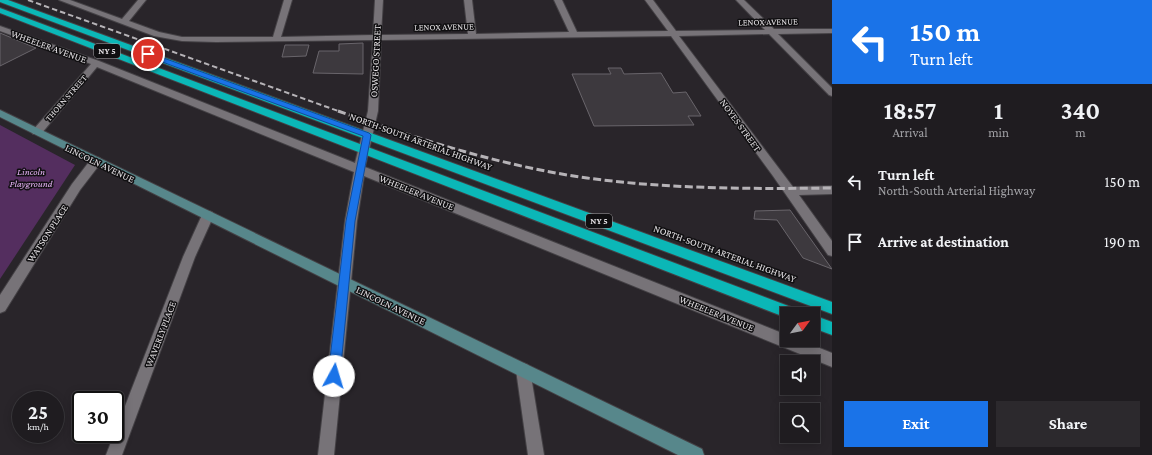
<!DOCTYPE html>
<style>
:root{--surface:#1f1c20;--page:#2c292d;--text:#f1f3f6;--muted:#a1a1a5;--line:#3c3a3e;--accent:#1a73e8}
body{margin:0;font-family:"Crimson Pro",serif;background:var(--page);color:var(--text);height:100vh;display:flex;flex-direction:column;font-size:15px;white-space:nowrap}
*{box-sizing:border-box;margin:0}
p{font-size:13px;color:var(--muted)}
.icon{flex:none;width:22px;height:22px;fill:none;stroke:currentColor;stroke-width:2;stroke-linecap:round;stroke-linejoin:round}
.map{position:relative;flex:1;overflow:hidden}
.sheet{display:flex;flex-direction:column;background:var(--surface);width:320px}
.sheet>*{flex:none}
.top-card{background:#1a73e8;color:#fff;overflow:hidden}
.needle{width:26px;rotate:58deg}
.buttons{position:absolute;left:780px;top:307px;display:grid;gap:8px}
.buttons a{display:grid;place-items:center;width:40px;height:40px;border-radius:0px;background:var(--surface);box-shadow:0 2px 10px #0003,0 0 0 1px var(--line);font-size:20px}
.speed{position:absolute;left:12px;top:391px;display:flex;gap:8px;font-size:20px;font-weight:700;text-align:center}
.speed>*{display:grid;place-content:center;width:52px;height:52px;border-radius:50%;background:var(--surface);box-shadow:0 2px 10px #0003,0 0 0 1px var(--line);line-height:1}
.speed small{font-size:10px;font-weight:400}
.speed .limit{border:2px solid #111;border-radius:6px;background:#fff;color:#111}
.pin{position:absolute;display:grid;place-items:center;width:34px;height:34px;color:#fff;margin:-17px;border:2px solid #fff;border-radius:50%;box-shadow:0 1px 4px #0007}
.me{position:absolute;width:44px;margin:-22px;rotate:6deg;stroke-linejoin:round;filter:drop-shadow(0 0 3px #0008)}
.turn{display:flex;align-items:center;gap:14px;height:84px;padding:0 12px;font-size:18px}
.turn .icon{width:52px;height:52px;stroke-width:2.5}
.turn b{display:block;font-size:28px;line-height:34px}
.eta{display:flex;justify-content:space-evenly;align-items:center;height:68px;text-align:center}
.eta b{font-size:24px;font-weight:700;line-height:28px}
.primary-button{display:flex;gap:8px;margin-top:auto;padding:8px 12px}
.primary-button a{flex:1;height:46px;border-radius:0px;background:var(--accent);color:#fff;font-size:16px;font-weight:700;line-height:46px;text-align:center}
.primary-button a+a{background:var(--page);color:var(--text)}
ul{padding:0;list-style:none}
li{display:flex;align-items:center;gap:12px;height:60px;padding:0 12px}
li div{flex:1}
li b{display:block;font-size:15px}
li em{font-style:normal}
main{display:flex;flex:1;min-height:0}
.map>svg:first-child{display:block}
</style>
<main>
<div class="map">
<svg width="832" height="455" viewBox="0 0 832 455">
<rect width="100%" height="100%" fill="#29252a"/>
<!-- green -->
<path fill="#542e5f" d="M 0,125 L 75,165 L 0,279 Z"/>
<!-- building -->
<g fill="#3d393e" stroke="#69656b">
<path d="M 0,33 L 36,48 L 0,66 Z"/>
<path d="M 363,43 L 363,74 L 313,73 L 319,51 L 339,51 L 339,44 Z"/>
<path d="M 285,45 L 309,45 L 306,56 L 282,57 Z"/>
<path d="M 608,68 L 621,68 L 624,74 L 661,73 L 673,93 L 686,92 L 701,116 L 688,116 L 694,125 L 594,126 L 572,74 L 611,74 Z"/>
<path d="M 790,210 L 832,269 L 803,258 L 777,220 L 754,219 L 755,211 Z"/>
</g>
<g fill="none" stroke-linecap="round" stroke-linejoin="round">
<!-- street casing -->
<g stroke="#444145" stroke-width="2">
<g id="street">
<path d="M 59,0 L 70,0 L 122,19 L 138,0 L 146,0 L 129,21 L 159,32 L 182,37 L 273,37 L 284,0 L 292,0 L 281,37 L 373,35 L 375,0 L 383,0 L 381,35 L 468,34 L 464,0 L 472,0 L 476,34 L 569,32 L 554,0 L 562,0 L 577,32 L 668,31 L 645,0 L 653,0 L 676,31 L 765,30 L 736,0 L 744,0 L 774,29 L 832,29 L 832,33 L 778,34 L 832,88 L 832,96 L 829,95 L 769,34 L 679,36 L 793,187 L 832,186 L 832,194 L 799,195 L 832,241 L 832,256 L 828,255 L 773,176 L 671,36 L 381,40 L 378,111 L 365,167 L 787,335 L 787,340 L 800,340 L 832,353 L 832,367 L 364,176 L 357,221 L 334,455 L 318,455 L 345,221 L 354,172 L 97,67 L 41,134 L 33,134 L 32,132 L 33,130 L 91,64 L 0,31 L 0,26 L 99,61 L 355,163 L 368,111 L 373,40 L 216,42 L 182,41 L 154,36 Z"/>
<path d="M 96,157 L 100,158 L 101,161 L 100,164 L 80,190 L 5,311 L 0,313 L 0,295 L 72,184 L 92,158 Z"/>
<path d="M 208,211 L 212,212 L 214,215 L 195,257 L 122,455 L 106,455 L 183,257 L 202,215 L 204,212 Z"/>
<path d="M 523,363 L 528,365 L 530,370 L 544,455 L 528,455 L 516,370 L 518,365 Z"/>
</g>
</g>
<!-- secondary casing -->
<g stroke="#444145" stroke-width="2">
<path id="secondary" d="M 0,110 L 702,449 L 704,455 L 678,455 L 0,117 Z"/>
</g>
<!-- highway casing -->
<g stroke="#444145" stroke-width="2">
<g id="highway">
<path d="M 0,0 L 8,0 L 832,302 L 832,314 L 0,2 Z"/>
<path d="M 0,8 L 799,310 L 801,314 L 787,314 L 787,318 L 0,13 Z"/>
<path d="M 813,315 L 832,322 L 832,335 L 813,328 Z"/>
</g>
</g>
<!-- street -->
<use href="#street" fill="#777378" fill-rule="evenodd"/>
<!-- secondary -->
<use href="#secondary" fill="#57878b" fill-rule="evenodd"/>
<!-- highway -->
<use href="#highway" fill="#0bb7b7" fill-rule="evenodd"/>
<!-- rail-far1 -->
<path stroke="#b6b3b7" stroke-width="2" stroke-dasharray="5.5 3" stroke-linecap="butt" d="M 28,0 L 341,112"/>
<!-- rail -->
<path stroke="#b6b3b7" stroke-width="3" stroke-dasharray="8 3.5" stroke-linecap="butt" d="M 338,111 C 419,139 501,166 587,178 C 668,189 750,189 832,188"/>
</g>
<!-- route -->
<path fill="#1a73e8" stroke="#114b97" d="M 146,53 L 150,53 L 369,133 L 371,135 L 355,221 L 340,376 L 338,380 L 334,382 L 330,380 L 328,376 L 346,221 L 363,136 L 146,56 Z"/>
<g text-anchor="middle" stroke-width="3" stroke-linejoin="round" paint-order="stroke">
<!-- far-street labels -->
<g font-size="9" fill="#e5e2e5" stroke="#100f11">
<text transform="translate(768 22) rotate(-1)" y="3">LENOX AVENUE</text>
<text transform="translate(444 27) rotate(-1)" y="3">LENOX AVENUE</text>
<text transform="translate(66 98) rotate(-49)" y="3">THORN STREET</text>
</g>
<!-- shield labels -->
<g fill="#100f11" stroke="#a5a3a5" stroke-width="1">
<rect x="94" y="44" width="26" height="14" rx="3"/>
<rect x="586" y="214" width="26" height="14" rx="3"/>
</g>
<g font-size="9" font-weight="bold" fill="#e5e2e5">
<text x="107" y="54">NY 5</text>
<text x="599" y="224">NY 5</text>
</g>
<!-- street labels -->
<g font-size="10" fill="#e5e2e5" stroke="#100f11">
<text transform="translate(49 46) rotate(20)" y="4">WHEELER AVENUE</text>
<text transform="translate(375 61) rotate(-87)" y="4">OSWEGO STREET</text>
<text transform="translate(741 125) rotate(54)" y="4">NOYES STREET</text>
<text transform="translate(421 141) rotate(20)" y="4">NORTH-SOUTH ARTERIAL HIGHWAY</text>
<text transform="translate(100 163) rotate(26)" y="4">LINCOLN AVENUE</text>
<text transform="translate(417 192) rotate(22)" y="4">WHEELER AVENUE</text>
<text transform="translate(47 233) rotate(-57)" y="4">WATSON PLACE</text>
<text transform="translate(725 253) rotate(20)" y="4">NORTH-SOUTH ARTERIAL HIGHWAY</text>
<text transform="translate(391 305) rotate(26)" y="4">LINCOLN AVENUE</text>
<text transform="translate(717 313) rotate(22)" y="4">WHEELER AVENUE</text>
<text transform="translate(160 334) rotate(-69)" y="4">WAVERLY PLACE</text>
</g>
<!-- park labels -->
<g font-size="10" font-style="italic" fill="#e8b4f8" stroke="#100f11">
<text x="31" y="175">Lincoln<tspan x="31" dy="12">Playground</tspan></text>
</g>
</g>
</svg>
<div class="buttons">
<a><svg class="needle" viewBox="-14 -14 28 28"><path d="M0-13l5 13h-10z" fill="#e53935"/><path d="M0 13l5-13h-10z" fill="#a1a1a5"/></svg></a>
<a><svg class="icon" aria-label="sound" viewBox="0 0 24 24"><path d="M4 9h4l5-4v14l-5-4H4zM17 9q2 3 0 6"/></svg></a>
<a><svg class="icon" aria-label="search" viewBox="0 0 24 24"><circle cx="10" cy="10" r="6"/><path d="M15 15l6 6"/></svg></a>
</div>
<div class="speed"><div>25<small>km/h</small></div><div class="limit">30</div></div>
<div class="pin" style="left:148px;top:54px;background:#d93025"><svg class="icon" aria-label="arrive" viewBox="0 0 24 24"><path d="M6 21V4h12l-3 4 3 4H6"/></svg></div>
<svg class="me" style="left:334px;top:376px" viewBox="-20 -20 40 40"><circle r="19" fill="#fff"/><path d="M0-13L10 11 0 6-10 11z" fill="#1a73e8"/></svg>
</div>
<section class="sheet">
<div class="top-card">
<div class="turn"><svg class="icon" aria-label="left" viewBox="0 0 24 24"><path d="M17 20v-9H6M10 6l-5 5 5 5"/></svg><div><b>150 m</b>Turn left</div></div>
</div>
<div class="eta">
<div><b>18:57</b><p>Arrival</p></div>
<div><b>1</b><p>min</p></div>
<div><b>340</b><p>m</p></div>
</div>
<ul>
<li><svg class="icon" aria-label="left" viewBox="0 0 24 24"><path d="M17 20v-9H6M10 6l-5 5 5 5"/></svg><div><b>Turn left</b><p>North-South Arterial Highway</p></div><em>150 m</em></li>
<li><svg class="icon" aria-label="arrive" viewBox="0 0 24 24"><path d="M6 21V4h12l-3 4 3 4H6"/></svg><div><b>Arrive at destination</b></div><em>190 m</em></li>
</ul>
<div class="primary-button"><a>Exit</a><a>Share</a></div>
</section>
</main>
